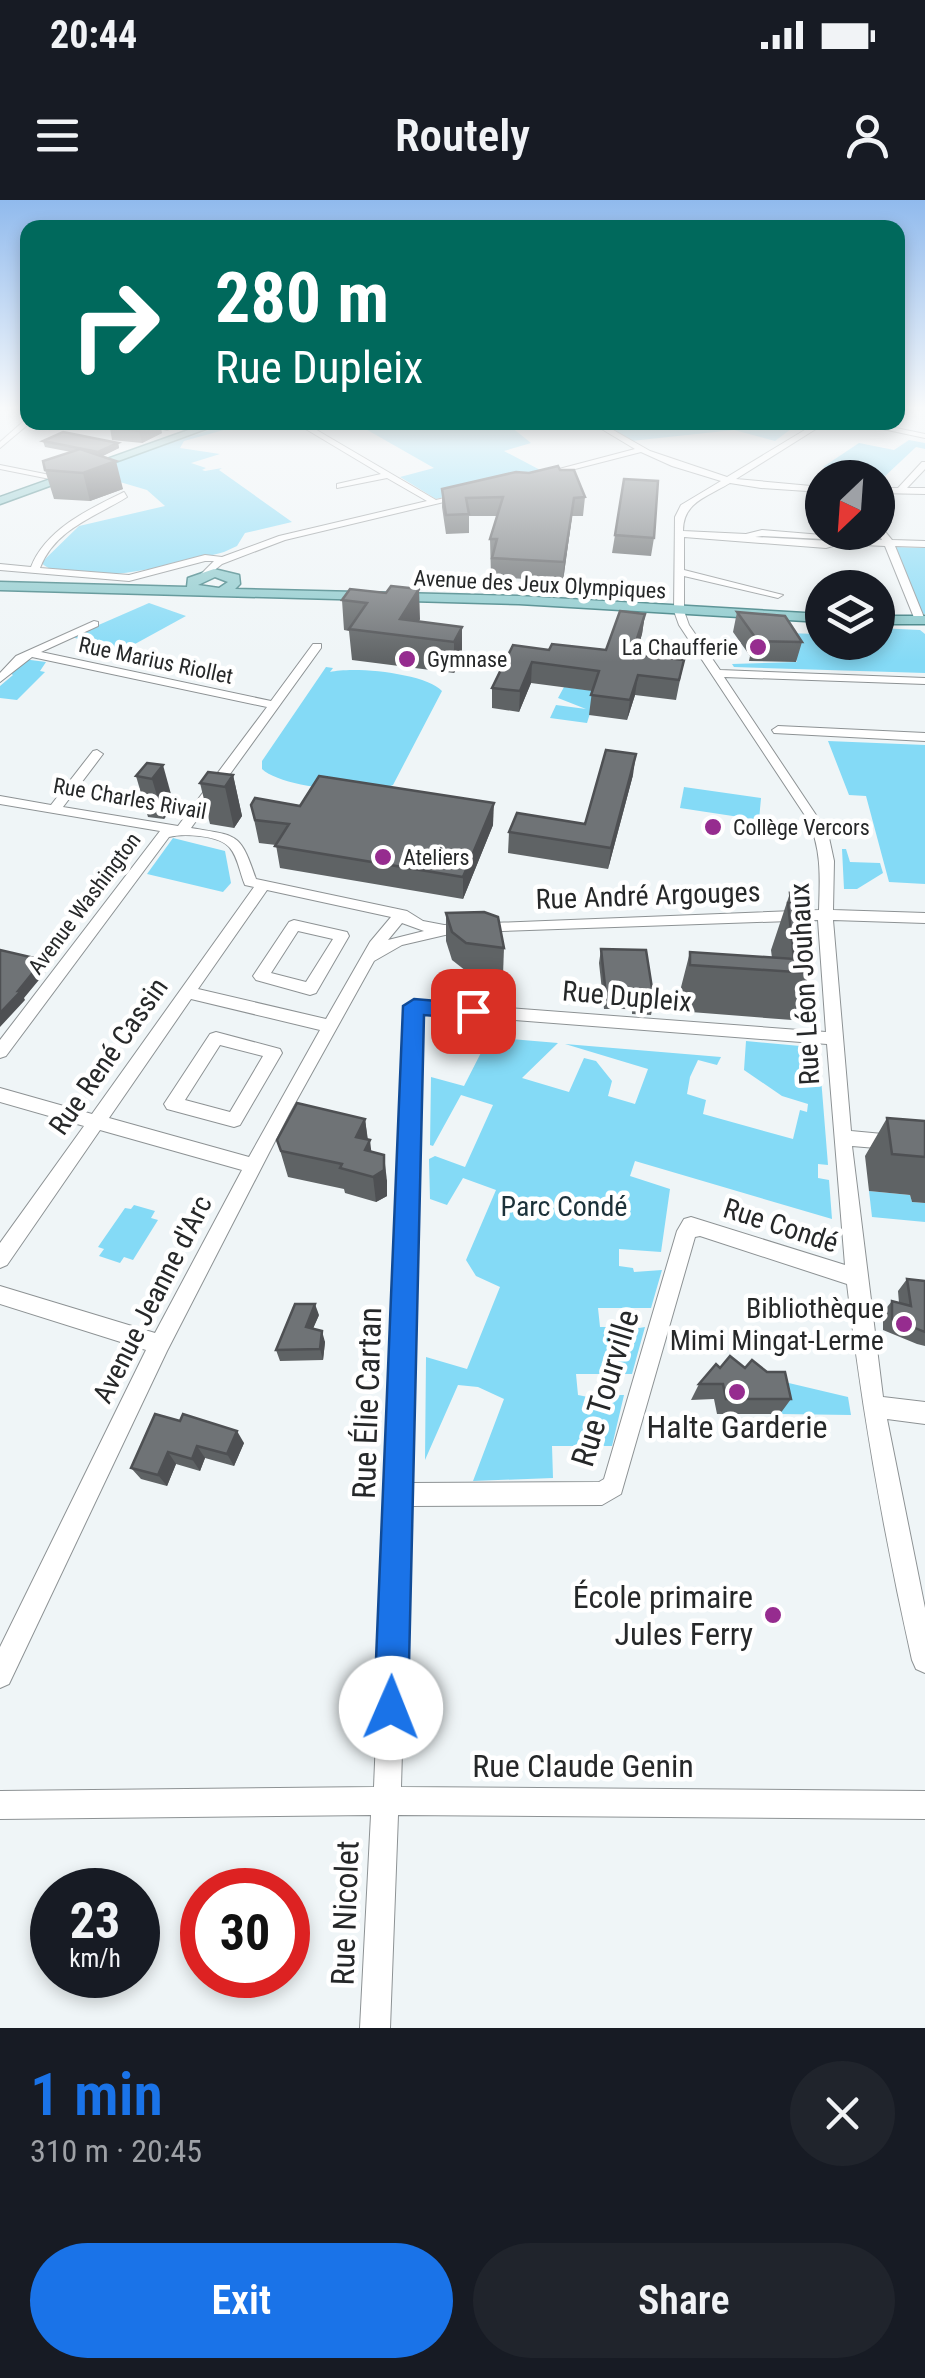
<!DOCTYPE html>
<meta charset="utf-8">
<style>
:root{--surface:#171b24;--page:#20242c;--text:#f1f3f6;--muted:#9ea1a6;--accent:#1a73e8}
body{margin:0;font-family:"Roboto Condensed",sans-serif;background:var(--page);color:var(--text);height:100vh;display:flex;flex-direction:column;font-size:38px;white-space:nowrap}
*{box-sizing:border-box;margin:0}
p{font-size:32px;color:var(--muted)}
.icon{flex:none;width:55px;height:55px;fill:none;stroke:currentColor;stroke-width:2;stroke-linecap:round;stroke-linejoin:round}
.map{position:relative;height:1828px;overflow:hidden}
.sheet{display:flex;flex-direction:column;background:var(--surface);flex:1}
.sheet>*{flex:none}
.hud{position:absolute;left:20px;top:20px;width:885px;height:210px;border-radius:20px;box-shadow:0 5px 15px #0003;background:#00695c;color:#fff;overflow:hidden}
.needle{width:65px;rotate:205deg}
.tools{position:absolute;left:805px;top:260px;display:grid;gap:20px}
.tools a{display:grid;place-items:center;width:90px;height:90px;border-radius:50%;background:var(--surface);box-shadow:0 5px 15px #0003;font-size:50px}
.speed{position:absolute;left:30px;top:1668px;display:flex;gap:20px;font-size:50px;font-weight:700;text-align:center}
.speed>*{display:grid;place-content:center;width:130px;height:130px;border-radius:50%;background:var(--surface);box-shadow:0 5px 15px #0003;line-height:1}
.speed small{font-size:25px;font-weight:400}
.speed .limit{border:15px solid #d22;background:#fff;color:#111}
.pin{position:absolute;display:grid;place-items:center;width:85px;height:85px;color:#fff;margin:-42px;border-radius:20px;box-shadow:0 5px 15px #0006}
.me{position:absolute;width:110px;margin:-55px;rotate:1deg;stroke-linejoin:round;filter:drop-shadow(0 0 8px #0008)}
.turn{display:flex;align-items:center;gap:35px;height:210px;padding:0 30px;font-size:45px}
.turn .icon{width:130px;height:130px;stroke-width:2.5}
.turn b{display:block;font-size:70px;line-height:85px}
.round{display:grid;place-items:center;flex:none;width:105px;height:105px;border-radius:52px;background:var(--page)}
.overview{display:flex;align-items:center;justify-content:space-between;height:170px;padding:0 30px}
h1{font-size:60px;font-weight:600;line-height:75px;color:var(--accent)}
.cta{display:flex;gap:20px;margin-top:auto;padding:20px 30px}
.cta a{flex:1;height:115px;border-radius:60px;background:var(--accent);color:#fff;font-size:40px;font-weight:600;line-height:115px;text-align:center}
.cta a+a{background:var(--page);color:var(--text)}
.status{display:flex;justify-content:space-between;align-items:center;height:70px;padding:0 50px;background:var(--surface);direction:ltr}
.status svg{height:28px;fill:currentColor}
header{display:flex;justify-content:space-between;align-items:center;height:130px;padding:0 30px;background:var(--surface);font-size:45px;font-weight:600}
.map>svg:first-child{display:block}
</style>
<div class="status"><b>20:44</b><svg viewBox="0 0 49 12"><path d="M0 12V9h3v3zM5 12V6h3v6zM10 12V3h3v9zM15 12V0h3v12zM26 1h20v11H26zM47 4h2v5h-2z"/></svg></div>
<header><svg class="icon" aria-label="menu" viewBox="0 0 24 24"><path d="M4 6h16M4 12h16M4 18h16"/></svg>Routely<svg class="icon" aria-label="person" viewBox="0 0 24 24"><circle cx="12" cy="8" r="4"/><path d="M4 21q1-7 8-7t8 7"/></svg></header>
<div class="map">
<svg width="925" height="1828" viewBox="0 0 925 1828">
<rect width="100%" height="100%" fill="#eff5f7"/>
<!-- green -->
<g fill="#84daf6">
<path d="M 230,223 L 249,223 L 184,241 L 180,248 L 220,254 L 191,263 L 206,268 L 202,270 L 205,271 L 222,268 L 219,270 L 292,322 L 245,333 L 237,346 L 224,352 C 185,362 74,392 41,363 L 79,326 L 165,306 L 147,290 L 86,272 Z"/>
<path d="M 355,223 L 506,223 L 531,243 L 504,251 L 544,272 L 436,299 L 400,277 L 434,268 Z"/>
<path d="M 602,223 L 799,223 L 775,241 L 734,230 L 631,241 Z"/>
<path d="M 909,240 L 925,243 L 925,249 L 916,247 L 883,278 L 823,267 L 859,243 L 894,250 Z"/>
<path d="M 895,347 L 925,348 L 925,414 L 922,414 Z"/>
<path d="M 149,403 L 186,416 L 124,450 L 71,437 Z"/>
<path d="M 878,428 L 920,430 L 925,434 L 925,473 L 734,467 L 732,464 L 797,462 L 786,433 L 817,434 L 820,442 L 878,442 Z"/>
<path d="M 23,459 L 46,462 L 40,471 L 45,472 L 17,500 L 0,498 L 0,486 L 13,475 L 10,473 Z"/>
<path d="M 326,467 L 333,468 L 330,472 C 353,466 426,473 442,491 L 393,585 C 367,596 282,588 262,569 L 262,561 Z"/>
<path d="M 564,487 L 597,491 L 587,523 L 550,518 L 556,505 L 586,509 L 558,498 Z"/>
<path d="M 828,541 L 925,545 L 925,684 L 889,682 L 866,596 L 849,595 Z"/>
<path d="M 684,587 L 761,598 L 759,620 L 680,608 Z"/>
<path d="M 173,638 L 225,651 L 231,683 L 223,692 L 147,674 Z"/>
<path d="M 842,649 L 846,649 L 850,662 L 880,663 L 883,673 L 857,689 L 844,689 Z"/>
<path d="M 489,837 L 558,843 L 522,878 L 569,892 L 584,858 L 596,861 L 612,881 L 608,896 L 635,904 L 648,869 L 565,844 L 721,857 L 717,865 L 698,860 L 690,877 L 687,894 L 706,900 L 703,914 L 793,939 L 800,910 L 807,912 L 808,904 L 782,896 L 744,870 L 746,841 L 811,847 L 819,853 L 828,965 L 818,964 L 818,978 L 829,980 L 832,1019 L 635,961 L 630,976 L 670,989 L 661,1052 L 619,1049 L 619,1066 L 633,1068 L 634,1072 L 662,1070 L 651,1108 L 598,1108 L 600,1127 L 615,1127 L 616,1132 L 645,1127 L 632,1174 L 576,1174 L 578,1195 L 608,1201 L 608,1195 L 624,1195 L 612,1246 L 552,1246 L 553,1278 L 473,1281 L 504,1199 L 478,1187 L 458,1185 L 425,1260 L 426,1157 L 467,1169 L 500,1087 L 476,1076 L 466,1060 L 496,990 L 463,978 L 447,1005 L 430,999 L 429,959 L 435,956 L 465,967 L 493,905 L 461,895 L 433,946 L 430,945 L 431,877 L 464,886 Z"/>
<path d="M 869,991 L 910,995 L 912,1002 L 925,1003 L 925,1022 L 872,1017 Z"/>
<path d="M 134,1005 L 155,1011 L 151,1018 L 158,1020 L 133,1060 L 124,1057 L 120,1063 L 99,1056 L 104,1049 L 98,1047 L 125,1008 L 131,1009 Z"/>
<path d="M 776,1180 L 848,1197 L 851,1215 L 780,1214 Z"/>
</g>
<g fill="none" stroke-linecap="round" stroke-linejoin="round">
<!-- minor casing -->
<g stroke="#8d9294" stroke-width="2">
<g id="minor">
<path d="M 25,220 L 31,222 L 0,248 L 0,242 Z"/>
<path d="M 133,222 L 150,222 L 171,228 L 167,230 Z"/>
<path d="M 294,222 L 303,222 L 436,300 L 465,293 L 469,296 L 285,340 L 222,364 L 206,377 L 201,374 L 214,361 L 205,361 L 129,381 L 0,370 L 0,364 L 31,367 C 46,329 89,309 124,292 L 127,297 C 95,317 55,329 40,368 L 129,375 L 205,355 L 222,357 L 279,336 L 427,301 L 387,278 L 337,288 L 337,284 L 381,274 Z"/>
<path d="M 590,222 L 599,222 L 650,251 L 727,277 L 818,222 L 827,222 L 736,279 L 822,287 L 822,292 L 761,288 L 730,283 C 707,297 683,302 683,331 L 746,334 L 762,330 L 882,340 L 878,332 L 878,323 L 892,340 L 925,341 L 925,347 L 895,346 L 925,420 L 920,423 L 915,420 L 885,346 L 840,344 L 826,348 L 684,337 L 684,370 L 783,395 L 778,398 L 684,376 L 684,411 L 689,425 L 720,470 L 925,478 L 925,484 L 724,477 L 828,633 L 834,661 L 833,710 L 925,713 L 925,723 L 833,720 L 851,931 L 925,938 L 925,952 L 852,946 L 883,1197 L 925,1202 L 925,1224 L 887,1219 L 925,1408 L 925,1473 L 916,1469 L 912,1460 C 884,1335 862,1211 847,1084 L 700,1036 L 695,1037 L 621,1294 L 602,1305 L 409,1306 L 401,1587 L 925,1591 L 925,1619 L 398,1615 L 390,1828 L 360,1828 L 371,1615 L 0,1619 L 0,1591 L 374,1587 L 406,807 L 414,801 L 826,832 L 818,720 L 472,732 L 445,735 L 402,745 L 374,761 L 289,914 L 167,1151 L 9,1484 L 0,1488 L 0,1447 L 146,1150 L 0,1104 L 0,1086 L 155,1133 L 242,970 L 100,930 L 7,1065 L 0,1068 L 0,1043 L 84,926 L 0,902 L 0,888 L 92,914 L 254,687 L 245,685 C 240,674 238,657 230,648 C 220,635 183,633 169,637 L 6,856 L 0,858 L 0,840 L 160,631 L 0,604 L 0,596 L 51,605 L 93,551 L 97,550 L 103,554 L 63,607 L 178,626 L 267,507 L 32,457 L 0,482 L 0,473 L 16,456 L 94,421 L 98,422 L 98,426 L 41,452 L 271,501 L 313,444 L 321,444 L 321,448 L 191,628 C 238,636 240,632 256,679 L 407,711 L 423,721 L 444,725 L 819,710 C 820,678 822,650 808,620 L 679,425 L 674,411 L 675,317 L 681,305 L 721,281 L 672,266 L 641,252 L 540,278 L 540,274 L 635,249 ZM 762,336 L 824,339 L 831,341 L 755,337 ZM 267,690 L 391,717 L 370,742 L 326,819 L 198,789 ZM 402,723 L 424,731 L 388,740 ZM 191,799 L 320,830 L 249,957 L 109,918 ZM 422,813 L 827,844 L 845,1065 L 691,1017 L 684,1019 L 677,1031 L 604,1279 L 599,1282 L 410,1283 Z"/>
<path d="M 850,222 L 867,222 L 925,234 L 925,238 Z"/>
<path d="M 922,262 L 925,262 L 925,269 L 907,288 L 925,288 L 925,294 L 878,293 L 878,288 L 898,288 Z"/>
<path d="M 0,265 L 50,275 L 54,277 L 50,279 L 0,269 Z"/>
<path d="M 778,526 L 925,533 L 925,541 L 774,533 L 772,530 Z"/>
<path d="M 294,720 L 347,732 L 349,736 L 316,793 L 310,795 L 256,780 L 253,776 L 289,722 ZM 298,731 L 333,739 L 306,782 L 271,773 Z"/>
<path d="M 216,832 L 280,849 L 282,853 L 240,925 L 234,927 L 167,909 L 164,904 L 210,834 ZM 220,845 L 263,856 L 230,912 L 185,900 Z"/>
</g>
</g>
<!-- major casing -->
<g stroke="#34797c" stroke-width="3">
<g id="major">
<path d="M 211,222 L 225,222 L 0,304 L 0,297 Z"/>
<path d="M 214,369 L 239,375 L 240,384 L 235,389 L 519,396 L 822,414 L 822,422 L 519,404 L 0,390 L 0,382 L 187,387 L 188,378 ZM 215,377 L 228,382 L 219,388 L 198,385 Z"/>
<rect x="878" y="416" width="47" height="8"/>
</g>
</g>
<!-- minor -->
<use href="#minor" fill="#fff" fill-rule="evenodd"/>
<!-- major -->
<use href="#major" fill="#89c8cb" fill-rule="evenodd"/>
</g>
<!-- wall -->
<g fill="#5f6365">
<path d="M 110,228 L 162,233 L 142,243 L 112,240 Z"/>
<path d="M 43,241 L 118,243 L 119,248 L 102,256 L 123,289 L 90,301 L 54,299 L 45,270 L 71,252 L 45,247 Z"/>
<path d="M 560,270 L 585,297 L 583,316 L 572,316 L 563,381 L 491,377 L 490,339 L 497,316 L 469,316 L 469,333 L 446,334 L 442,307 L 442,289 L 529,273 Z"/>
<path d="M 615,335 L 654,338 L 651,356 L 612,353 Z"/>
<path d="M 350,389 L 420,419 L 419,421 L 462,427 L 462,458 L 454,473 L 352,460 L 349,431 L 344,430 L 342,400 Z"/>
<path d="M 737,412 L 802,442 L 796,462 L 749,461 L 750,456 L 733,432 Z"/>
<path d="M 645,414 L 642,434 L 636,454 L 684,460 L 676,500 L 635,495 L 627,520 L 589,515 L 592,491 L 531,483 L 519,512 L 492,508 L 492,488 L 549,450 L 606,450 Z"/>
<path d="M 147,563 L 174,605 L 164,619 L 148,617 L 136,576 Z"/>
<path d="M 233,575 L 242,616 L 234,628 L 210,624 L 200,583 Z"/>
<path d="M 633,575 L 608,669 L 508,653 L 509,632 L 585,624 Z"/>
<path d="M 251,605 L 300,606 L 493,625 L 463,699 L 280,668 L 276,645 L 259,643 Z"/>
<path d="M 790,693 L 812,744 L 808,755 L 810,773 L 792,820 L 678,811 L 678,799 L 690,752 L 772,758 L 771,750 Z"/>
<path d="M 446,713 L 504,748 L 503,775 L 466,771 L 452,760 L 446,741 Z"/>
<path d="M 601,749 L 654,801 L 651,815 L 632,814 L 632,809 L 604,809 L 599,763 Z"/>
<path d="M 887,918 L 925,921 L 925,1003 L 912,1002 L 910,995 L 869,991 L 865,956 Z"/>
<path d="M 365,919 L 368,940 L 371,952 L 387,981 L 387,996 L 376,1002 L 345,993 L 344,989 L 288,977 L 277,940 Z"/>
<path d="M 907,1079 L 925,1081 L 925,1146 L 917,1144 L 883,1130 L 883,1112 L 892,1101 L 899,1103 L 898,1091 Z"/>
<path d="M 319,1115 L 313,1128 L 325,1142 L 323,1160 L 280,1161 L 276,1150 Z"/>
<path d="M 720,1168 L 745,1168 L 791,1199 L 780,1214 L 717,1214 L 714,1199 L 691,1200 L 699,1184 Z"/>
<path d="M 155,1214 L 244,1243 L 234,1266 L 205,1258 L 200,1271 L 176,1264 L 167,1286 L 141,1279 L 131,1268 Z"/>
</g>
<!-- shaded-wall -->
<g fill="#4e5053">
<path d="M 157,222 L 160,222 L 162,233 L 142,243 L 139,231 Z"/>
<path d="M 118,243 L 119,248 L 99,258 L 98,252 Z"/>
<path d="M 116,261 L 123,289 L 90,301 L 83,273 Z"/>
<path d="M 574,298 L 572,316 L 563,381 L 564,362 Z"/>
<path d="M 419,389 L 420,419 L 410,437 L 400,419 Z"/>
<path d="M 645,414 L 642,434 L 630,474 L 632,454 Z"/>
<path d="M 462,427 L 462,458 L 454,473 L 454,442 Z"/>
<path d="M 532,462 L 531,483 L 519,512 L 520,491 Z"/>
<path d="M 638,475 L 635,495 L 627,520 L 630,500 Z"/>
<path d="M 636,554 L 633,575 L 608,669 L 611,648 Z"/>
<path d="M 163,565 L 174,605 L 164,619 L 152,579 Z"/>
<path d="M 233,575 L 242,616 L 234,628 L 225,587 Z"/>
<path d="M 494,603 L 493,625 L 463,699 L 463,677 Z"/>
<path d="M 43,760 L 48,769 L 24,798 L 25,800 L 0,827 L 0,813 Z"/>
<path d="M 365,919 L 368,944 L 370,940 L 373,966 L 356,937 Z"/>
<path d="M 384,955 L 387,981 L 387,996 L 376,1002 L 373,977 Z"/>
<path d="M 315,1104 L 319,1115 L 309,1138 L 306,1127 Z"/>
<path d="M 322,1131 L 325,1142 L 323,1160 L 320,1149 Z"/>
<path d="M 237,1231 L 244,1243 L 234,1266 L 227,1254 Z"/>
<path d="M 197,1246 L 205,1258 L 200,1271 L 192,1259 Z"/>
<path d="M 168,1252 L 176,1264 L 167,1286 L 158,1275 Z"/>
</g>
<!-- building -->
<g fill="#6f7376" stroke="#4e5053" stroke-width="2.5">
<path d="M 122,222 L 157,222 L 139,231 L 110,228 Z"/>
<path d="M 63,232 L 118,243 L 98,252 L 43,241 Z"/>
<path d="M 80,249 L 116,261 L 83,273 L 45,270 L 43,261 Z"/>
<path d="M 558,266 L 560,270 L 574,270 L 585,297 L 574,298 L 564,362 L 492,358 L 497,339 L 490,339 L 503,297 L 466,298 L 469,314 L 446,315 L 442,289 L 516,272 L 529,273 Z"/>
<path d="M 624,279 L 658,281 L 654,338 L 615,335 Z"/>
<path d="M 391,386 L 419,389 L 400,419 L 462,427 L 454,442 L 349,429 L 367,403 L 342,400 L 350,389 L 386,393 Z"/>
<path d="M 620,411 L 645,414 L 632,454 L 684,460 L 679,480 L 638,475 L 630,500 L 591,495 L 599,471 L 532,462 L 520,491 L 492,488 L 513,445 L 549,450 L 552,444 L 606,450 Z"/>
<path d="M 737,412 L 785,416 L 802,442 L 753,441 L 755,437 Z"/>
<path d="M 606,550 L 636,554 L 611,648 L 509,632 L 517,613 L 585,624 Z"/>
<path d="M 147,563 L 163,565 L 152,579 L 136,576 Z"/>
<path d="M 208,572 L 233,575 L 225,587 L 200,583 Z"/>
<path d="M 319,576 L 494,603 L 463,677 L 275,646 L 289,624 L 255,620 L 251,605 L 255,598 L 300,606 Z"/>
<path d="M 790,693 L 809,695 L 812,744 L 806,744 L 810,773 L 690,765 L 690,752 L 794,759 L 788,703 L 791,703 Z"/>
<path d="M 484,712 L 498,717 L 504,748 L 466,743 L 452,732 L 446,713 Z"/>
<path d="M 601,749 L 646,750 L 654,801 L 635,800 L 635,795 L 606,795 Z"/>
<path d="M 0,750 L 43,760 L 18,791 L 21,791 L 0,813 Z"/>
<path d="M 297,903 L 365,919 L 356,937 L 370,940 L 365,950 L 384,955 L 384,970 L 373,977 L 340,968 L 342,964 L 281,951 L 277,940 Z"/>
<path d="M 887,918 L 925,921 L 925,957 L 892,954 Z"/>
<path d="M 907,1079 L 925,1081 L 925,1132 L 892,1119 L 892,1101 L 911,1106 Z"/>
<path d="M 295,1104 L 315,1104 L 306,1127 L 322,1131 L 320,1149 L 276,1150 Z"/>
<path d="M 730,1156 L 745,1168 L 752,1160 L 767,1172 L 785,1172 L 791,1199 L 726,1199 L 723,1184 L 699,1184 L 716,1164 L 720,1168 Z"/>
<path d="M 155,1214 L 180,1221 L 183,1214 L 237,1231 L 227,1254 L 197,1246 L 192,1259 L 168,1252 L 158,1275 L 131,1268 Z"/>
</g>
<!-- sky -->
<linearGradient id="sky" x2="0" y2="1"><stop stop-color="#90baed"/><stop offset="0.45" stop-color="#f8fafb"/><stop offset="1" stop-color="#f8fafb" stop-opacity="0"/></linearGradient>
<rect width="925" height="462" fill="url(#sky)"/>
<!-- route -->
<path fill="#1a73e8" stroke="#114b97" stroke-width="2.5" d="M 414,799 L 473,804 L 483,811 L 473,819 L 424,815 L 408,1508 L 403,1520 L 391,1525 L 379,1520 L 374,1508 L 403,806 Z"/>
<!-- markers -->
<g fill="#962c8f" stroke="#fff" stroke-width="4">
<circle cx="758" cy="447" r="10"/>
<circle cx="407" cy="459" r="10"/>
<circle cx="713" cy="627" r="10"/>
<circle cx="383" cy="657" r="10"/>
<circle cx="904" cy="1124" r="10"/>
<circle cx="737" cy="1192" r="10"/>
<circle cx="773" cy="1415" r="10"/>
</g>
<g text-anchor="middle" stroke-width="9" stroke-linejoin="round" paint-order="stroke">
<!-- far-street labels -->
<g font-size="22" fill="#262829" stroke="#fff">
<text transform="translate(540 384) rotate(3)" y="8">Avenue des Jeux Olympiques</text>
<text transform="translate(156 460) rotate(12)" y="8">Rue Marius Riollet</text>
<text transform="translate(130 598) rotate(10)" y="8">Rue Charles Rivail</text>
<text transform="translate(84 703) rotate(-53)" y="8">Avenue Washington</text>
</g>
<!-- far-poi labels -->
<g font-size="22" fill="#262829" stroke="#fff" text-anchor="start">
<text x="738" y="455" text-anchor="end">La Chaufferie</text>
<text x="427" y="467">Gymnase</text>
<text x="733" y="635">Collège Vercors</text>
<text x="403" y="665">Ateliers</text>
</g>
<!-- street labels -->
<g font-size="28" fill="#262829" stroke="#fff">
<text transform="translate(648 695) rotate(-2)" y="10">Rue André Argouges</text>
<text transform="translate(804 784) rotate(-93)" y="10">Rue Léon Jouhaux</text>
<text transform="translate(627 796) rotate(5)" y="10">Rue Dupleix</text>
<text transform="translate(108 856) rotate(-55)" y="10">Rue René Cassin</text>
<text transform="translate(781 1025) rotate(18)" y="10">Rue Condé</text>
<text transform="translate(152 1099) rotate(-63)" y="10">Avenue Jeanne d'Arc</text>
</g>
<!-- park labels -->
<g font-size="28" fill="#1c3139" stroke="#fff">
<text x="564" y="1016">Parc Condé</text>
</g>
<!-- poi labels -->
<g font-size="28" fill="#262829" stroke="#fff" text-anchor="end">
<text x="884" y="1118">Bibliothèque<tspan x="884" dy="32">Mimi Mingat-Lerme</tspan></text>
</g>
<!-- near-street labels -->
<g font-size="32" fill="#262829" stroke="#fff">
<text transform="translate(605 1188) rotate(-73)" y="11">Rue Tourville</text>
<text transform="translate(367 1203) rotate(-88)" y="11">Rue Élie Cartan</text>
<text x="583" y="1577">Rue Claude Genin</text>
<text transform="translate(345 1713) rotate(-88)" y="11">Rue Nicolet</text>
</g>
<!-- near-poi labels -->
<g font-size="32" fill="#262829" stroke="#fff">
<text x="737" y="1238">Halte Garderie</text>
<text x="753" y="1408" text-anchor="end">École primaire<tspan x="753" dy="37">Jules Ferry</tspan></text>
</g>
</g>
</svg>
<div class="tools">
<a><svg class="needle" viewBox="-14 -14 28 28"><path d="M0-13l5 13h-10z" fill="#e53935"/><path d="M0 13l5-13h-10z" fill="#9ea1a6"/></svg></a>
<a><svg class="icon" aria-label="layers" viewBox="0 0 24 24"><path d="M12 4l9 5-9 5-9-5zM3 14l9 5 9-5"/></svg></a>
</div>
<div class="speed"><div>23<small>km/h</small></div><div class="limit">30</div></div>
<div class="pin" style="left:473px;top:811px;background:#d93025"><svg class="icon" aria-label="arrive" viewBox="0 0 24 24"><path d="M6 21V4h12l-3 4 3 4H6"/></svg></div>
<svg class="me" style="left:391px;top:1508px" viewBox="-20 -20 40 40"><circle r="19" fill="#fff"/><path d="M0-13L10 11 0 6-10 11z" fill="#1a73e8"/></svg>
<div class="hud">
<div class="turn"><svg class="icon" aria-label="right" viewBox="0 0 24 24"><path d="M7 20v-9h11M14 6l5 5-5 5"/></svg><div><b>280 m</b>Rue Dupleix</div></div>
</div>
</div>
<section class="sheet">
<div class="overview"><div><h1>1 min</h1><p>310 m · 20:45</p></div><a class="round"><svg class="icon" aria-label="close" viewBox="0 0 24 24"><path d="M6 6l12 12M18 6L6 18"/></svg></a></div>
<div class="cta"><a>Exit</a><a>Share</a></div>
</section>
